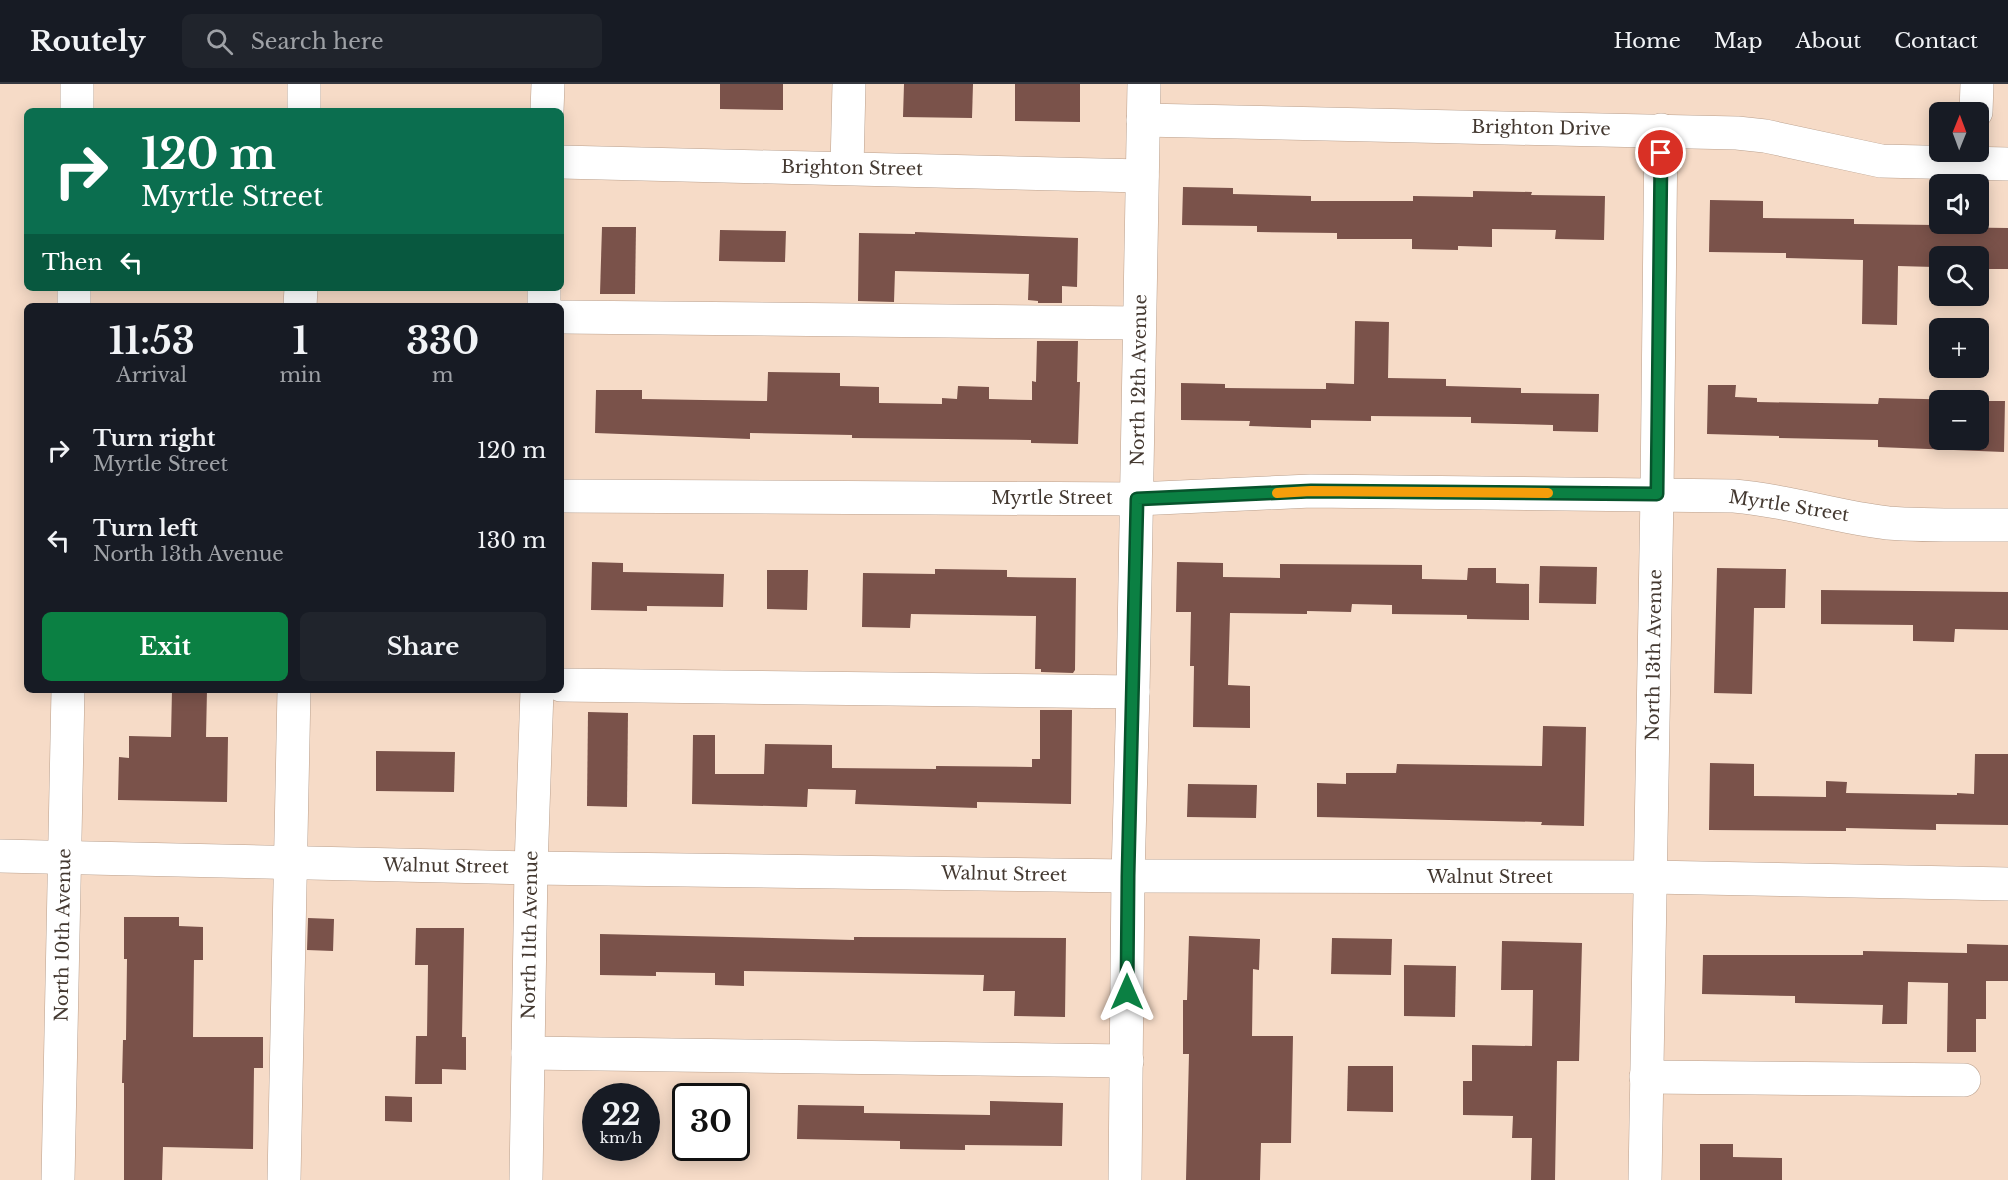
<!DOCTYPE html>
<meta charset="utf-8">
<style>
:root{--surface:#171b24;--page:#20242c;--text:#f1f3f6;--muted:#9ea1a6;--line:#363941;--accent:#0b8043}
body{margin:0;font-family:"Libre Baskerville",serif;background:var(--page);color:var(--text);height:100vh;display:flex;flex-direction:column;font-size:22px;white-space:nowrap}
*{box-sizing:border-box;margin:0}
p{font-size:20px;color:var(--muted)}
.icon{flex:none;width:33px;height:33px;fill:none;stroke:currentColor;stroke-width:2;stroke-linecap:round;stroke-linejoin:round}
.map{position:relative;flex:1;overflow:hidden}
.details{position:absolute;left:24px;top:219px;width:540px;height:390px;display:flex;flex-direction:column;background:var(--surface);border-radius:9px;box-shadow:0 3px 15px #0003}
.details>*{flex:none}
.banner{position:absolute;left:24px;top:24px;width:540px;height:183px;border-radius:9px;box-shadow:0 3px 15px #0003;background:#0b6e4f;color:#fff;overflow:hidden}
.needle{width:39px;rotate:1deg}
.tools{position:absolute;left:1929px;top:18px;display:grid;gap:12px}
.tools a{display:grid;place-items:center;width:60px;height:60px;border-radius:9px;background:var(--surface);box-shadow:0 3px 15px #0003;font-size:30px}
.speed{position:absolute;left:582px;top:999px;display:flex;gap:12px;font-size:30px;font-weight:700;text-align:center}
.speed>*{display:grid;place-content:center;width:78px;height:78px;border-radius:50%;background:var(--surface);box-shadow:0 3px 15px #0003;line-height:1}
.speed small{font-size:15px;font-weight:400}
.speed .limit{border:3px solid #111;border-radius:9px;background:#fff;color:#111}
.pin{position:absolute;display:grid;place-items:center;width:51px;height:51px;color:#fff;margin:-26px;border:3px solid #fff;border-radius:50%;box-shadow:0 2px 6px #0007}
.me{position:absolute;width:66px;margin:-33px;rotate:0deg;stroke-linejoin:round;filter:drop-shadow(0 0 4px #0008)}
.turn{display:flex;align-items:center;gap:21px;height:126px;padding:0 18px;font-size:27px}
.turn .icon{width:78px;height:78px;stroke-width:2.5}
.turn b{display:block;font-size:42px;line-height:51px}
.then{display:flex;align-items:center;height:57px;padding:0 18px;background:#0003;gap:12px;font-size:22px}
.eta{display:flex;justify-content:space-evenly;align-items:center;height:102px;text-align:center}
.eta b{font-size:36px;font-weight:700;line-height:42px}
.button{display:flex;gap:12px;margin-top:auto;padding:12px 18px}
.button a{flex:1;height:69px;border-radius:9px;background:var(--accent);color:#fff;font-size:24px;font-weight:700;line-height:69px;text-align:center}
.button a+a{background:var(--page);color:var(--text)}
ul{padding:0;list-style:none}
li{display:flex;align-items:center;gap:18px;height:90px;padding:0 18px}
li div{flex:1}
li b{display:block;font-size:22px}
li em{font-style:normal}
header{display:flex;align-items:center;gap:36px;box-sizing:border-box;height:84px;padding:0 30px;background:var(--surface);border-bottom:2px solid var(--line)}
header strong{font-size:28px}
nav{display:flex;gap:33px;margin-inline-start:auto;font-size:21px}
.search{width:420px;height:54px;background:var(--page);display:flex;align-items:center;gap:15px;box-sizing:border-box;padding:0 21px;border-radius:9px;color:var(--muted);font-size:22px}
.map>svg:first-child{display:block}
</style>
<header>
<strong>Routely</strong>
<div class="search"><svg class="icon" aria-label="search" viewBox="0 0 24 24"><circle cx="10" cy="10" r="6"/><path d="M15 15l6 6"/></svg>Search here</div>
<nav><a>Home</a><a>Map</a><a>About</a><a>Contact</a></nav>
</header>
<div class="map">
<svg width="2008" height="1096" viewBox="0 0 2008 1096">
<rect width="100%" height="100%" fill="#f6dbc7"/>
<!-- building -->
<g fill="#7a524a">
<path d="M 720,0 L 783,0 L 783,26 L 720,25 Z"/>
<path d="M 904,0 L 973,0 L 972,34 L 903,33 Z"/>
<path d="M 1015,0 L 1080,0 L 1080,38 L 1015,37 Z"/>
<path d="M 1183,103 L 1233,104 L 1233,110 L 1311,112 L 1311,117 L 1413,117 L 1413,112 L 1473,113 L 1473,107 L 1532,108 L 1531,111 L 1605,112 L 1604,156 L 1555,155 L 1556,146 L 1492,145 L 1492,163 L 1458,162 L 1458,166 L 1412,165 L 1412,155 L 1337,155 L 1337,149 L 1257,148 L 1257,142 L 1182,141 Z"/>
<path d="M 1710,116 L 1763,117 L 1763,134 L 1854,135 L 1854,140 L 1935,141 L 1935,143 L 2008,144 L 2008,185 L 1978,185 L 1978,172 L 1934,172 L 1934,183 L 1898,182 L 1897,241 L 1862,240 L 1863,176 L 1786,174 L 1786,169 L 1709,168 Z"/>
<path d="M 602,143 L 636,143 L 635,210 L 600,210 Z"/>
<path d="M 720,146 L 786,147 L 785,178 L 719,177 Z"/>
<path d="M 915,148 L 1078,154 L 1077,203 L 1062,202 L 1062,219 L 1038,219 L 1038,217 L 1028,216 L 1029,190 L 895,187 L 894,218 L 858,217 L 859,149 L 915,150 Z"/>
<path d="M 1355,237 L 1389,238 L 1388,294 L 1446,295 L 1446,302 L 1521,304 L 1521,309 L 1599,310 L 1598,348 L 1553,347 L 1553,341 L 1471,339 L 1471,333 L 1371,332 L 1371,337 L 1311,336 L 1311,344 L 1249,342 L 1250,337 L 1181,336 L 1181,299 L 1225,300 L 1225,304 L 1326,305 L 1326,299 L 1354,300 Z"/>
<path d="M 1037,257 L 1078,257 L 1077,298 L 1080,298 L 1078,360 L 1031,359 L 1031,356 L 852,354 L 852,351 L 750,349 L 750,355 L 595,349 L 596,306 L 642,306 L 642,315 L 767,317 L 768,288 L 840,289 L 840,302 L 879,303 L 879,319 L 942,320 L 942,314 L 957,315 L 958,302 L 989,303 L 989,315 L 1032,316 L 1032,297 L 1036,298 Z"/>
<path d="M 1708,301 L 1736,301 L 1735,313 L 1757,314 L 1757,318 L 1878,320 L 1879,314 L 1968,316 L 1940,316 L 1940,356 L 1978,356 L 1978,317 L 2005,317 L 2004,368 L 1878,363 L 1878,356 L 1779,354 L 1779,352 L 1707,350 Z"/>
<path d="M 592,478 L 623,479 L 623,488 L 724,490 L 723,523 L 647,522 L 647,527 L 591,526 Z"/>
<path d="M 1177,478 L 1223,479 L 1223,493 L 1280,494 L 1280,480 L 1422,481 L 1422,495 L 1467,496 L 1468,484 L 1496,484 L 1496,499 L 1529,500 L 1529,536 L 1467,535 L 1467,531 L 1392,530 L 1392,521 L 1352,520 L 1351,528 L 1307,527 L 1307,530 L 1230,529 L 1228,601 L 1250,602 L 1250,644 L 1193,643 L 1194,582 L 1190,582 L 1191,528 L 1176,528 Z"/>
<path d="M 1540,482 L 1597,483 L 1596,520 L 1539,519 Z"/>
<path d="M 1717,484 L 1786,485 L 1785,524 L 1754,524 L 1752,610 L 1714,609 Z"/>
<path d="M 935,485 L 1007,486 L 1007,493 L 1076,494 L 1075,586 L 1073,589 L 1041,588 L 1041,585 L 1035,585 L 1036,532 L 911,530 L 910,544 L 862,543 L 863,489 L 935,490 Z"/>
<path d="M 767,486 L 808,486 L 807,526 L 767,525 Z"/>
<path d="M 1821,506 L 2008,508 L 2008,546 L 1955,545 L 1954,558 L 1913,557 L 1913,541 L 1821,540 Z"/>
<path d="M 172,606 L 207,606 L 206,653 L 228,653 L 227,718 L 118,716 L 119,673 L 129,674 L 129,652 L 171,653 Z"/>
<path d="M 1040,626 L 1072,626 L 1071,720 L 977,718 L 977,724 L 855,720 L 856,706 L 808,705 L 807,723 L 692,720 L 693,651 L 715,651 L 715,690 L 764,690 L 765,660 L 832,661 L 832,684 L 936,685 L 936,682 L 1032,683 L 1032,675 L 1040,675 Z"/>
<path d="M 588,628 L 628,629 L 627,723 L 587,722 Z"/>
<path d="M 1543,642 L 1586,643 L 1584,742 L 1541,741 L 1542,738 L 1317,733 L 1317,699 L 1346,700 L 1346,689 L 1396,689 L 1397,680 L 1542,682 Z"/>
<path d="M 376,667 L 455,668 L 454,708 L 376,707 Z"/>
<path d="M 1975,670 L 2008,670 L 2008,741 L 1936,740 L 1936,746 L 1846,744 L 1846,747 L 1709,746 L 1710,679 L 1754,680 L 1754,712 L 1826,713 L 1826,697 L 1847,698 L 1846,709 L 1957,711 L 1957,709 L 1974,710 Z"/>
<path d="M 1188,700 L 1257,701 L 1256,734 L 1187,733 Z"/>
<path d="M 124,833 L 179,833 L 179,842 L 203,843 L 203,876 L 194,876 L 193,953 L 263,953 L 263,984 L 254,984 L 253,1065 L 163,1063 L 162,1096 L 124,1096 L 124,999 L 122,999 L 123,956 L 126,956 L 127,875 L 124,875 Z"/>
<path d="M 308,834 L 334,835 L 333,867 L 307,866 Z"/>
<path d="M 416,844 L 464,844 L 462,953 L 466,953 L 466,986 L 442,985 L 442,1000 L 415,1000 L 416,952 L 427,952 L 428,881 L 415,881 Z"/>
<path d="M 600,850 L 854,856 L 854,853 L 1066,854 L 1065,933 L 1014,932 L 1015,907 L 983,907 L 984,891 L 744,887 L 744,902 L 715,901 L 715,889 L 656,888 L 656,892 L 600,891 Z"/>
<path d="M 1189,852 L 1260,855 L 1259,886 L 1253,885 L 1252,952 L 1293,952 L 1291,1059 L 1261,1059 L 1260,1096 L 1186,1096 L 1189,970 L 1183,970 L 1183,916 L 1187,916 Z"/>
<path d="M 1332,854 L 1392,855 L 1391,891 L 1331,890 Z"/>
<path d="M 1502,857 L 1582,859 L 1579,977 L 1557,977 L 1555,1096 L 1531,1096 L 1532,1054 L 1512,1054 L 1513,1032 L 1463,1031 L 1463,997 L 1472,997 L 1472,961 L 1532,962 L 1533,906 L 1501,906 Z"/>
<path d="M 1967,860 L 2008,861 L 2008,897 L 1986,897 L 1986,935 L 1976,935 L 1976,968 L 1947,968 L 1948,899 L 1908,898 L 1907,940 L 1882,940 L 1883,921 L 1795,919 L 1795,912 L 1702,910 L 1703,871 L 1863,871 L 1863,867 L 1967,869 Z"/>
<path d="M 1404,881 L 1456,882 L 1455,933 L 1404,932 Z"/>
<path d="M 1348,982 L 1393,982 L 1393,1028 L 1347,1027 Z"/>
<path d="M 385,1012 L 412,1013 L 412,1038 L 385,1037 Z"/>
<path d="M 990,1017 L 1063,1019 L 1062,1062 L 965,1061 L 965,1066 L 900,1065 L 900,1057 L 797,1055 L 798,1021 L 864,1022 L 864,1029 L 990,1031 Z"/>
<path d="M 1700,1060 L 1733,1060 L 1733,1073 L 1782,1074 L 1782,1096 L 1700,1096 Z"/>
</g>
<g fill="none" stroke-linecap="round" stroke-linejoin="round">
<!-- minor casing -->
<g stroke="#baa08d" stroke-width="34">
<g id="minor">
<path d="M 77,27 L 77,0"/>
<path d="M 304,27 L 304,0"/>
<path d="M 547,27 L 548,0"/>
<path d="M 1976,28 L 1977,0"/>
<path d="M 1143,36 L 1737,49 L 1765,52 L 1881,77 L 2008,80"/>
<path d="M 561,78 L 1142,92"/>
<path d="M 847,84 L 849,0"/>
<path d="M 74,222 L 74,204"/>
<path d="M 300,222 L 301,204"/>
<path d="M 544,222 L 544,204"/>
<path d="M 561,233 L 1139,239"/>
<path d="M 561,412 L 1137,415 L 1311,407 L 1734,412 C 1786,416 1836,433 1888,439 C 1928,442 1968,441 2008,441"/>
<path d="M 561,601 L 1133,608"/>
<path d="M 0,772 L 531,784 L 1128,792 L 1650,793 L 2008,800"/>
<path d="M 528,969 L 1127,977"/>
<path d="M 1646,993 L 1964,996"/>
<path d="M 58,1096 L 68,606"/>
<path d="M 284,1096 L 294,606"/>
<path d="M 526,1096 L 531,784 L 537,606"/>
<path d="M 1125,1096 L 1128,792 L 1133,608 L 1144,0"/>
<path d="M 1645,1096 L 1657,410 L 1661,46"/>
</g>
</g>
<!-- minor -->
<use href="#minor" stroke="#fff" stroke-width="33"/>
</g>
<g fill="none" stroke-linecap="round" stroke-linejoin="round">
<!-- route casing -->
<g stroke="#07532c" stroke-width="15">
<path id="route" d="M 1127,908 L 1128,792 L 1137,415 L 1311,407 L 1657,410 L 1661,69"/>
</g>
<!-- route -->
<use href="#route" stroke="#0b8043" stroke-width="10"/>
<!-- slow -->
<path stroke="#f59e0b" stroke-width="10" d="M 1277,409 L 1311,407 L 1548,409"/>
</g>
<g text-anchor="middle" stroke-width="6" stroke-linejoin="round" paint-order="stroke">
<!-- street labels -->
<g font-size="18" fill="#443931" stroke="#fff">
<text transform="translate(1541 44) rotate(1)" y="6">Brighton Drive</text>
<text transform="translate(852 84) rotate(1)" y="6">Brighton Street</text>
<text transform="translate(1139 296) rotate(-89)" y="6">North 12th Avenue</text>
<text x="1052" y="420">Myrtle Street</text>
<text transform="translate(1789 422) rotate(9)" y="6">Myrtle Street</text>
<text transform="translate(1654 571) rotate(-89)" y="6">North 13th Avenue</text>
<text transform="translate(446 782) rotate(1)" y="6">Walnut Street</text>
<text transform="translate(1004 790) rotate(1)" y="6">Walnut Street</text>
<text x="1490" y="799">Walnut Street</text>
<text transform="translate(63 851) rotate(-89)" y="6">North 10th Avenue</text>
<text transform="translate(530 851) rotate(-89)" y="6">North 11th Avenue</text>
</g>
</g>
</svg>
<div class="tools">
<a><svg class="needle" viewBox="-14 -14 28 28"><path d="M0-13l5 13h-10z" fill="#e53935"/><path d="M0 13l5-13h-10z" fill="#9ea1a6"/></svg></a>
<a><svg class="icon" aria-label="sound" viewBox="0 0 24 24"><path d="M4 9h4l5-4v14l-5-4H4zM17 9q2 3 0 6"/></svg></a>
<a><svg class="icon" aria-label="search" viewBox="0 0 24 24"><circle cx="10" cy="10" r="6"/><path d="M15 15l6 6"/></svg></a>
<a>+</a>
<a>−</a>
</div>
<div class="speed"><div>22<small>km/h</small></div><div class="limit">30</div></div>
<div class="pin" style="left:1661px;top:69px;background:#d93025"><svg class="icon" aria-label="arrive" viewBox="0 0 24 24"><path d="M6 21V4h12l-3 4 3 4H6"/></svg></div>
<svg class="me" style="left:1127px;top:908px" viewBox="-20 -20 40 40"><path d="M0-17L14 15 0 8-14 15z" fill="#0b8043" stroke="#fff" stroke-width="4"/></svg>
<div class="banner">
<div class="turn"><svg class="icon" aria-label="right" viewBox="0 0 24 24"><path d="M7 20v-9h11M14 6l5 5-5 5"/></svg><div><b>120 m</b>Myrtle Street</div></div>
<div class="then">Then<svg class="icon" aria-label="left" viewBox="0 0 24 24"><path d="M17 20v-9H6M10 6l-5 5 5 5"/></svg></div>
</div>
<section class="details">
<div class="eta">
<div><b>11:53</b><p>Arrival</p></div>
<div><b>1</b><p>min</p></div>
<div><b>330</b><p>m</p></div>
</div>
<ul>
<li><svg class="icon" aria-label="right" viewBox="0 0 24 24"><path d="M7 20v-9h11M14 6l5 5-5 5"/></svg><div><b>Turn right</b><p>Myrtle Street</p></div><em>120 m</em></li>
<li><svg class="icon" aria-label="left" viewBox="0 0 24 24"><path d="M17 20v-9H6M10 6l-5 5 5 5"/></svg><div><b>Turn left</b><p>North 13th Avenue</p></div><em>130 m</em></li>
</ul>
<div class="button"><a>Exit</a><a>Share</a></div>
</section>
</div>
